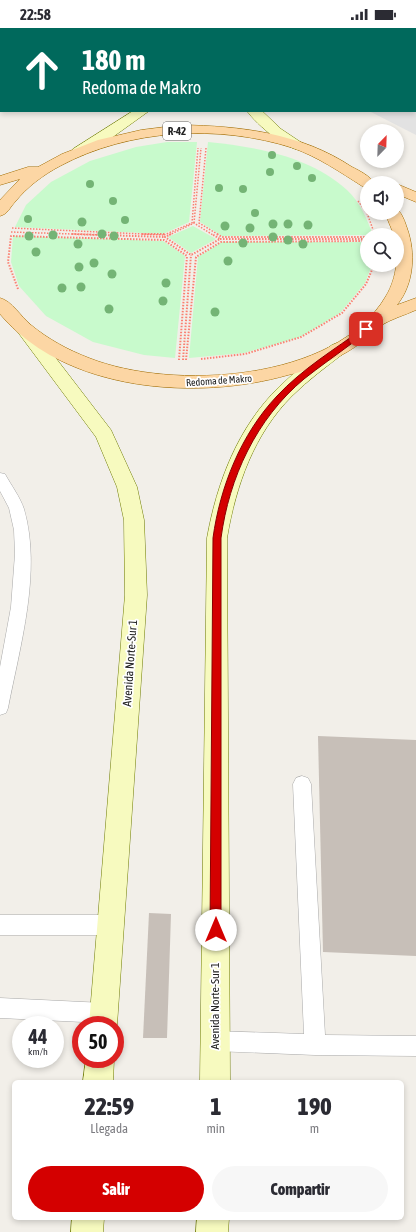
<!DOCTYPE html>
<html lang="es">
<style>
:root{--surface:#fff;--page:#f7f7f7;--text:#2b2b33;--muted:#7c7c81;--accent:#d40000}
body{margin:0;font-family:"Asap Condensed",sans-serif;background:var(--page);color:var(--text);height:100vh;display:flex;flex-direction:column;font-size:15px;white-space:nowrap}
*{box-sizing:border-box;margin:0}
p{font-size:13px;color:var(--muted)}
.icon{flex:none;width:22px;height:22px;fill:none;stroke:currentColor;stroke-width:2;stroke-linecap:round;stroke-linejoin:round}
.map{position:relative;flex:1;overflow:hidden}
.panel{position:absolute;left:12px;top:1052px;width:392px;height:140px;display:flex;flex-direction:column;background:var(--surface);border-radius:6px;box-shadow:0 2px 6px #0003}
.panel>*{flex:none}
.top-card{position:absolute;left:0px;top:0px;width:416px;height:84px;box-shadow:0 2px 6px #0003;background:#00695c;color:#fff;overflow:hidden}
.needle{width:26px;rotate:23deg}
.controls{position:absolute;left:360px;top:96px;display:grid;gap:8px}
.controls a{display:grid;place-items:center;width:44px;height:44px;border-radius:50%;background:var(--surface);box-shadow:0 2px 6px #0003;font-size:20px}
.speed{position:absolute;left:12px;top:988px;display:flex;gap:8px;font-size:20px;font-weight:700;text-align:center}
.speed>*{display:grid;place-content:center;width:52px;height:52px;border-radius:50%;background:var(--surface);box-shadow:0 2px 6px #0003;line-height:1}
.speed small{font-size:10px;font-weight:400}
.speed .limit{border:6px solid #d22;background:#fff;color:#111}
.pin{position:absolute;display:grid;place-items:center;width:34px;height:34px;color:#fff;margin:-17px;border-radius:8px;box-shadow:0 2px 6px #0006}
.me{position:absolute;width:44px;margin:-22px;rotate:0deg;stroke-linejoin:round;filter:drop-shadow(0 0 3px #0008)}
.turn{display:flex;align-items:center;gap:14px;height:84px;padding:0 16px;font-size:18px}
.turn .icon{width:52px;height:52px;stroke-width:2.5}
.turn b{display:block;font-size:28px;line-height:34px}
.eta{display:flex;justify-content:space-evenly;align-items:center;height:68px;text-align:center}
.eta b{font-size:24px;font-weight:800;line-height:28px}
.button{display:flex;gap:8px;margin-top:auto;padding:8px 16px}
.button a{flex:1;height:46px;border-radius:24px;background:var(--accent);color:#fff;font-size:16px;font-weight:800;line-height:46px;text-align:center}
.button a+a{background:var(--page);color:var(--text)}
.status{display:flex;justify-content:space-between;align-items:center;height:28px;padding:0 20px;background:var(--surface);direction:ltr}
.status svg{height:11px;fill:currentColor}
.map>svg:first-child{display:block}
</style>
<div class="status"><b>22:58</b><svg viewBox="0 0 49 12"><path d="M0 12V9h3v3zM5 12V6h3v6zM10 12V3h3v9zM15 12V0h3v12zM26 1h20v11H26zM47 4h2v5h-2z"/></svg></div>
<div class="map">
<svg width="416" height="1204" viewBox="0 0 416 1204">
<rect width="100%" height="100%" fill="#f2efe9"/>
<!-- park -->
<g fill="#c8facc">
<path d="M 167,114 L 197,114 L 189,194 L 163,206 L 15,199 L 26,177 L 51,154 L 90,133 L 136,119 Z"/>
<path d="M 208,114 C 257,119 309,128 347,162 C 360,174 367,191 373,207 L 222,208 L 200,194 Z"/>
<path d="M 193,198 L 216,211 L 191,225 L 168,209 Z"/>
<path d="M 13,208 L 163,213 L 185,228 L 175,330 L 144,327 L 93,314 L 46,288 L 19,258 L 11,234 Z"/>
<path d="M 222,214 L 367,214 L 367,237 L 372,237 L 365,255 L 340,285 L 300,309 L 244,325 L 189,330 L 198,229 Z"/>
</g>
<!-- parking -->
<path fill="#e2e2e2" d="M 239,0 L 416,0 L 416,107 L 369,83 L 415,83 L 415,1 Z"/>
<!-- building -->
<g fill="#c7bfb8">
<path d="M 318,708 L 416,712 L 416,928 L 323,924 Z"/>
<path d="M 149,885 L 171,886 L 167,1010 L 143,1010 Z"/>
</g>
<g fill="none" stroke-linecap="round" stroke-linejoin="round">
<!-- lane casing -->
<g stroke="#a9a9a9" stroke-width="1">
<g id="lane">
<rect x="278" y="0" width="10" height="1"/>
<rect x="350" y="0" width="10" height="1"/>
<rect x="396" y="0" width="10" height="1"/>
<path d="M 0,445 L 5,446 C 11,457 20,469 24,481 C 42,543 20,618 8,680 L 6,685 L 0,687 L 0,639 L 11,579 L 15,526 L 14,502 L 9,480 L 0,463 Z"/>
<path d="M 302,748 L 308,750 L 311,756 L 325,1007 L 416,1008 L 416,1028 L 315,1027 L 215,1023 L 208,1020 L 205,1013 L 208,1006 L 215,1003 L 304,1006 L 293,756 L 296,750 Z"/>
<path d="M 0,887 L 110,887 L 117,890 L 120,897 L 117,904 L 110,907 L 0,907 Z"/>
<path d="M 0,970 L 104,975 L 111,978 L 114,985 L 111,992 L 104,995 L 0,990 Z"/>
</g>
</g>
<!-- street casing -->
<g stroke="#a9a9a9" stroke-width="1">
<g id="street">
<rect x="233" y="0" width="12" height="1"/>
<path d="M 0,38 L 1,38 L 0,47 Z"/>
</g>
</g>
<!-- secondary casing -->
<g stroke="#707d05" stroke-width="1">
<g id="secondary">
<path d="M 100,0 L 114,0 L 100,1 Z"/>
<rect x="180" y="0" width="12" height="1"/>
<rect x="215" y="0" width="12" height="1"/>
<path d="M 133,83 L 149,83 L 110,111 L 83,127 L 73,127 L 71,124 L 73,121 Z"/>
<path d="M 247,83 L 262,83 L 281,101 L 308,119 L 306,122 C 290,126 256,96 247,83 Z"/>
<path d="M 26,297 L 32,299 L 111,402 L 137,459 L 144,492 L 147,567 L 117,997 L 115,1002 L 115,997 L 89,997 L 125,567 L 124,492 L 117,459 L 96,409 L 17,303 L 20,299 Z"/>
<path d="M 338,315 L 344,317 L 347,321 L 344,325 C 326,339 308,352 292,368 C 254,406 236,457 227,510 L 230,1054 L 200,1054 L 207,510 C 217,454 238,399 279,359 C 295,343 314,330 332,317 Z"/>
<path d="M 86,1031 L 114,1031 L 113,1054 L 83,1054 Z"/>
<path d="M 72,1190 L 104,1190 L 103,1204 L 71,1204 Z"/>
<path d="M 197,1190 L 229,1190 L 228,1204 L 196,1204 Z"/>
</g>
</g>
<!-- primary casing -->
<g stroke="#a06b00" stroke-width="1">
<g id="primary">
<path d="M 181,97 C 241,98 301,105 352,139 C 360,143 370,148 374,155 L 367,155 L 367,159 L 362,158 C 340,144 318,129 293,120 C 219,96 129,101 60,138 C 43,147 27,159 15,174 C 10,179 8,186 0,188 L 0,172 L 20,151 L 0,157 L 0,148 L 28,139 L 38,139 L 62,126 L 98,112 L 141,102 Z"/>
<path d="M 397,156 L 416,164 L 416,174 L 397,166 Z"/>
<path d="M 397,181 C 402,185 405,194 407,200 C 416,225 414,256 397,277 L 416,270 L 416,282 C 405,287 391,291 380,298 C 378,299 378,301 376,303 C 368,310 357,318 347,324 C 337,330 325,335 314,339 C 306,343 296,345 288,347 C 197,373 65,364 0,286 L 0,270 C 12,273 21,289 31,297 C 48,311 68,322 89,330 C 172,363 336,354 386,268 C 398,248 397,229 397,207 L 394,207 L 385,185 L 397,185 Z"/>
</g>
</g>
<!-- path-far1 -->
<g stroke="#fa8072" stroke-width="1.5" stroke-dasharray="1.5 1.5" stroke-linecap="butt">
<path d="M 206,120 L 199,195 L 219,207"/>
<path d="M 358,173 L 367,185"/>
<path d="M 367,185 L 375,207"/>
<path d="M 194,195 L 201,120"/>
<path d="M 12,200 L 164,207"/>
<path d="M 11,204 L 103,207"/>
<path d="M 164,207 L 192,195 L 198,120"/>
<path d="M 169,207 L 194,195 L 213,207"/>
</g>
<!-- path -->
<g stroke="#fa8072" stroke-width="2" stroke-dasharray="1.5 1.5" stroke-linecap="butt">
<path d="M 72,206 L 165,209"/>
<path d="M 142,206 L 166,206"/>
<path d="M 171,206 L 165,209 L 191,227 L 220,211 L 212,206"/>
<path d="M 217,206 L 222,209 L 367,209"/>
<path d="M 220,211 L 367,211"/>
<path d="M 18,261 L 8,234 L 11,208 L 164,212 L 187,228 L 179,332"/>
<path d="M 201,331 L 245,326 L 301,309 L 342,285 L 366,256 L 374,237"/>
<path d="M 183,332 L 191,227"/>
<path d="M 186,332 L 196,229 L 221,214 L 367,213"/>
</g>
<!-- lane -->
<use href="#lane" fill="#fff" fill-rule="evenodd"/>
<!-- street -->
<use href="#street" fill="#fff" fill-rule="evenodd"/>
<!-- secondary -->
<use href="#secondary" fill="#f7fabf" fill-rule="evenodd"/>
<!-- primary -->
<use href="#primary" fill="#fcd6a4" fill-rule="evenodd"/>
</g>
<!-- trees -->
<g fill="#74b475">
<circle cx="272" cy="127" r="4"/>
<circle cx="297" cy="138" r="4"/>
<circle cx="270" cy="144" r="4"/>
<circle cx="312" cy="150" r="4"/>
<circle cx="90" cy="156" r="4"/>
<circle cx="219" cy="160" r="4"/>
<circle cx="243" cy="161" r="4"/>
<circle cx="113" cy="173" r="4"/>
<circle cx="255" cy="185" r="4"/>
<circle cx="28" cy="191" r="4"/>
<circle cx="125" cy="192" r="4"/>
<circle cx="82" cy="194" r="4.5"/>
<circle cx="273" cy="196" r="4.5"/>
<circle cx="288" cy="196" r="4.5"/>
<circle cx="308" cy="197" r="4.5"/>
<circle cx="225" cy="198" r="4.5"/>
<circle cx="250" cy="200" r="4.5"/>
<circle cx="102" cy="206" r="4.5"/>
<circle cx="53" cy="207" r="4.5"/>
<circle cx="29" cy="208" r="4.5"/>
<circle cx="114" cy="208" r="4.5"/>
<circle cx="273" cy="209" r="4.5"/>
<circle cx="288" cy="212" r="4.5"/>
<circle cx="243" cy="215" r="4.5"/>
<circle cx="78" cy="216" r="4.5"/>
<circle cx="303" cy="216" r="4.5"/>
<circle cx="36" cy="224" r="4.5"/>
<circle cx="228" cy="233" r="4.5"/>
<circle cx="94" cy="235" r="4.5"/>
<circle cx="79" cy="239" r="4.5"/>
<circle cx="112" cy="246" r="4.5"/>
<circle cx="166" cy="255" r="4.5"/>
<circle cx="81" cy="259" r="4.5"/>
<circle cx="62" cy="260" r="4.5"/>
<circle cx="163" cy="273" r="4.5"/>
<circle cx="109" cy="281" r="4.5"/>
<circle cx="215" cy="284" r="4.5"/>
</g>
<!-- route -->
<path fill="#d40000" stroke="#8a0000" d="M 364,300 L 370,301 C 365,307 357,312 351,316 C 335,328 319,339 304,351 C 256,391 229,450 221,510 L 221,902 L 219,906 L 216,907 L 212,906 L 210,902 L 213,510 C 220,459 241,406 277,368 C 302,341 335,321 364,300 Z"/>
<g text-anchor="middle" stroke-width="3.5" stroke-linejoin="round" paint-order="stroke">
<!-- far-street labels -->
<g font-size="10" fill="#222" stroke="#fff">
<text transform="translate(219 352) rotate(-4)" y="4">Redoma de Makro</text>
</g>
<!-- shield labels -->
<rect fill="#fff" stroke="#646464" stroke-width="1" x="163" y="94" width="28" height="18" rx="3"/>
<g font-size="11" font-weight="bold" fill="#222">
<text x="177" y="107">R-42</text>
</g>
<!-- street labels -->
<g font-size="12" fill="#222" stroke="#fff">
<text transform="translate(130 635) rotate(-86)" y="4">Avenida Norte-Sur 1</text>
<text transform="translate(215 978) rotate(-90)" y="4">Avenida Norte-Sur 1</text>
</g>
</g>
</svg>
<div class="controls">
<a><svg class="needle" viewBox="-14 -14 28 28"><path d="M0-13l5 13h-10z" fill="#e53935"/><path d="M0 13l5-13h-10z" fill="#7c7c81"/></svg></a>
<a><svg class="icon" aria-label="sound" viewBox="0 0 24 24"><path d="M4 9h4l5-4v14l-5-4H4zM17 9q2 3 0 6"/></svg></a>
<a><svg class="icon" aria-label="search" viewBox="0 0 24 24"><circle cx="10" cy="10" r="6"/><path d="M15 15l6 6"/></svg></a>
</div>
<div class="speed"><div>44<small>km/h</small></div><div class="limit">50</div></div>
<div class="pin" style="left:366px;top:301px;background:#d93025"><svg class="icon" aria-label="arrive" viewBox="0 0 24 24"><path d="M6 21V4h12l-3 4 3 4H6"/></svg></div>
<svg class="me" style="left:216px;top:902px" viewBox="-20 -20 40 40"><circle r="19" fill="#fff"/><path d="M0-13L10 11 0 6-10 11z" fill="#d40000"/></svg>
<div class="top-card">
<div class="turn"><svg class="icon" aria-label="ahead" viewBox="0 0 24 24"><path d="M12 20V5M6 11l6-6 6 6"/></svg><div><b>180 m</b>Redoma de Makro</div></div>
</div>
<section class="panel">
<div class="eta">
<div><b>22:59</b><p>Llegada</p></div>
<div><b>1</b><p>min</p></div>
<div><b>190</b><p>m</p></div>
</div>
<div class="button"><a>Salir</a><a>Compartir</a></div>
</section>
</div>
